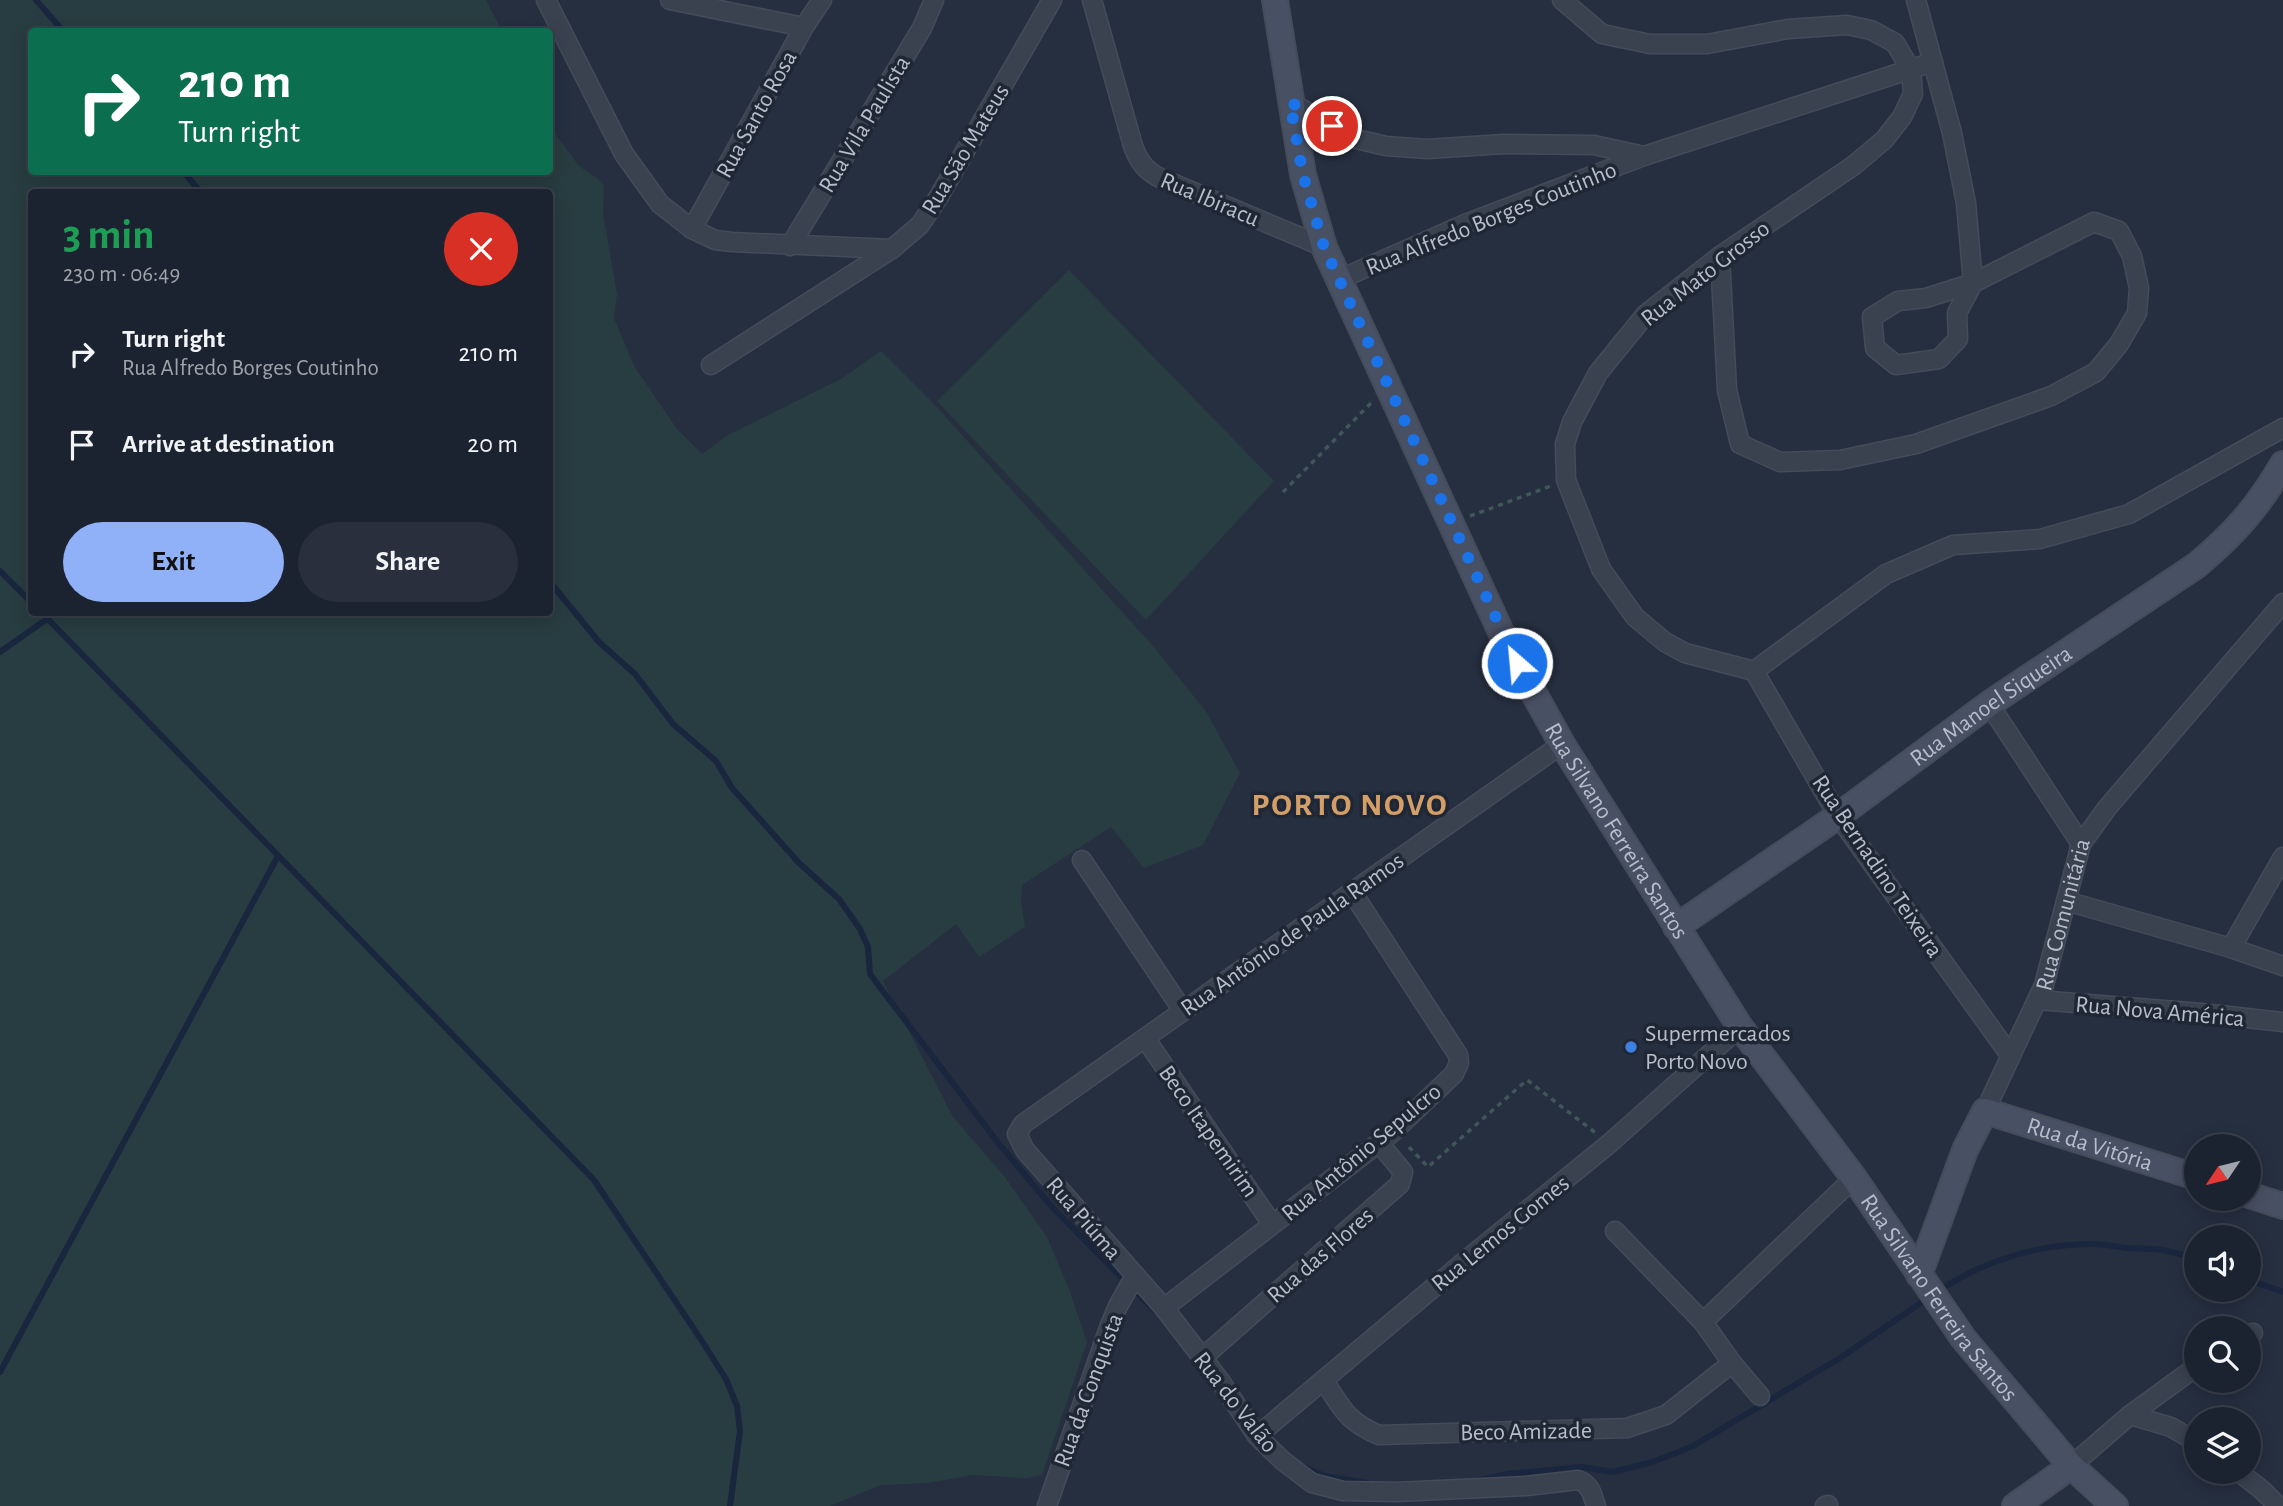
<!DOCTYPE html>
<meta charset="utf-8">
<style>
:root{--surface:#1c2330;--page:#292f3c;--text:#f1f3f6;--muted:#a0a4ab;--line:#3a404c;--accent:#90b1f7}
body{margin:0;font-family:"Alegreya Sans",sans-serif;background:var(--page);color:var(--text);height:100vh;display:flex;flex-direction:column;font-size:26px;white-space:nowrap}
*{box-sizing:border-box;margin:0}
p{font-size:23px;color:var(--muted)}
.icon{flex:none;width:38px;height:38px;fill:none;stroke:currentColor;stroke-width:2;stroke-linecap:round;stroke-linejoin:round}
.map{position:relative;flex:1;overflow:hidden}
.drawer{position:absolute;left:28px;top:189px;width:525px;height:427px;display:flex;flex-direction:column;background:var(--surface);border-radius:7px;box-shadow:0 4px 18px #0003,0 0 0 2px var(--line)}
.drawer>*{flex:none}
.top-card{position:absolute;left:28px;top:28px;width:525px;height:147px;border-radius:7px;box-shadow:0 4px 18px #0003,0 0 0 2px var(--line);background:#0b6e4f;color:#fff;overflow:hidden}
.needle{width:46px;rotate:235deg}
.tools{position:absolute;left:2184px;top:1134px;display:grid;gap:14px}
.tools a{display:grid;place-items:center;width:77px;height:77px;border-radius:50%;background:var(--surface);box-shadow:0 4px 18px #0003,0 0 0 2px var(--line);font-size:35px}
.pin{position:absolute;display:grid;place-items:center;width:60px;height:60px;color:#fff;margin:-30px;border:4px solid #fff;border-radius:50%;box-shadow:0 2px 7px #0007}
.me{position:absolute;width:77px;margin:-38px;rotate:333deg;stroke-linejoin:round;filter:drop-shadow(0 0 5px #0008)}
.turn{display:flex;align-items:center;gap:24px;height:147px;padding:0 35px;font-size:32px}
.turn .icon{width:91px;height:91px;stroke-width:2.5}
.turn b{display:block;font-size:49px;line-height:60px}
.round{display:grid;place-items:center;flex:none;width:74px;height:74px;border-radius:37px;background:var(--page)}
.head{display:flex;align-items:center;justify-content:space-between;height:119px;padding:0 35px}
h1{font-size:42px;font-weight:600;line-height:52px;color:#1e9e55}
.cta{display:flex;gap:14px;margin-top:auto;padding:14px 35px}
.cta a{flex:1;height:80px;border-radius:42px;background:var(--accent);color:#111;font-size:28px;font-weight:600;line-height:80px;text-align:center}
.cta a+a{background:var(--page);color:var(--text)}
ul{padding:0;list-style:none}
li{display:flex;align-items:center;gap:21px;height:91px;padding:0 35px}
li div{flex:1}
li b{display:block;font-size:26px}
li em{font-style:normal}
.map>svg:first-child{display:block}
</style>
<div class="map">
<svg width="2283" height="1506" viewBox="0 0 2283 1506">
<rect width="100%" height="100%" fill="#262f40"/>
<!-- green -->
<g fill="#283d41" fill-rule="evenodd">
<path d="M 0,0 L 486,0 L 502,31 L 32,32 L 32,172 L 550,172 L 550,127 L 579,166 L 598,179 L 604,186 L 603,214 L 617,294 L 614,318 L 634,366 L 677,429 L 702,454 L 728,435 L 841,379 L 881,351 L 933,403 L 1153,646 L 1205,710 L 1240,773 L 1203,845 L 1144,868 L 1111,827 L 1022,885 L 1021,903 L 1025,927 L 979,957 L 956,924 L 883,981 L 953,1117 L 1004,1176 L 1047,1237 L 1069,1289 L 1087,1342 L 1042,1475 L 1027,1478 L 972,1475 L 929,1483 L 881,1485 L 830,1506 L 0,1506 ZM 32,192 L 550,192 L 550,612 L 32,612 Z"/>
<path d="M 1069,270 L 1274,481 L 1146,620 L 937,401 Z"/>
</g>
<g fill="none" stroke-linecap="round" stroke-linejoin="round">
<!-- stream -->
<g stroke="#19263e" stroke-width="6">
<path d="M 36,0 L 64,32"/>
<path d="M 183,172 L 201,192"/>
<path d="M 0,571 L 32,603"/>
<path d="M 550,582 L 599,642 L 635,674 L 673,724 L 716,761 L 732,788 L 799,863 L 839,899 L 860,929 L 868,947 L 870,974 L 999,1144 L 1053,1208 L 1155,1311"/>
<path d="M 41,612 L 594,1180 L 700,1338 L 726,1379 L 737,1406 L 740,1431 L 730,1506"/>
<path d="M 0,652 L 47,619"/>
<path d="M 2249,1280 L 2283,1292"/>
<path d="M 1937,1292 C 1982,1261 2040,1243 2095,1244 C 2106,1244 2116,1247 2127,1248 C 2136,1249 2145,1248 2154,1249 C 2168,1250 2182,1255 2196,1258"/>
<path d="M 0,1372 L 278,856"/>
<path d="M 1304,1467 L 1324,1476 L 1368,1483"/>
<path d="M 1476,1481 L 1508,1474 L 1582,1467 L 1613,1472 L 1653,1462 L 1693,1446 L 1840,1358 L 1928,1298"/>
</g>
<!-- street casing -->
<g stroke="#444b59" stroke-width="21">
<g id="street">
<path d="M 546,0 L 624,154 L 660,204 L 692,229 L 715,240 L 732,242 L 892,249"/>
<path d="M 670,0 L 804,27"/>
<path d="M 1092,0 L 1133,146 C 1139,162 1145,170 1160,178 L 1324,247"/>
<path d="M 1562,0 L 1602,34 L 1650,44 L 1707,44 L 1788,29 L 1847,25 L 1871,30 L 1895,43 L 1911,70 L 1913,94 L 1902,117 L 1884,140 L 1853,166 L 1720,256 L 1646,314 L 1598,373 L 1572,422 L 1565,444 L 1566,480 L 1601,569 L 1635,617 L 1665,642 L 1685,653 L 1754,671 L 1886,574 L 1953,545 L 2040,539 L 2129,514 L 2283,428"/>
<path d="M 1916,0 L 1952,133 L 1966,203 L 1973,283"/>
<path d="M 1290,102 L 1352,138 L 1386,146 L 1427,149 L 1504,144 L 1594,145 L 1644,156"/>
<path d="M 692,229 L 804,27 L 822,0"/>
<path d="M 790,246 L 922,28 L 934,0"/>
<path d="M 1720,256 L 1727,390 L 1740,444 L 1780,462 L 1840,460 L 1916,444 L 2051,396 L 2096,372 L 2119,344 L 2137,313 L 2139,288 L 2132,256 L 2119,231 L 2094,222 L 1973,283 L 1926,298 L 1898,301 L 1872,317 L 1875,348 L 1896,365 L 1939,359 L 1958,339 L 1957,313 L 1973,283"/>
<path d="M 1338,280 L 1465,224 L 1644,156 L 1933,62"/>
<path d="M 711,365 L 892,249 L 920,225 L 938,198 L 1052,0"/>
<path d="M 1754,671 L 1838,816 L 2010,1055"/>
<path d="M 1989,704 L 2081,844"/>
<path d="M 1562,744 L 1023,1124 L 1017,1134 L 1025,1150 L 1164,1308 L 1221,1382 L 1257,1436 L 1283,1461 L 1312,1483 L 1343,1491 L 1396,1492 L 1526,1486 L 1578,1480 C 1591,1485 1592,1494 1596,1506"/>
<path d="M 1082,860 L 1183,1011"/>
<path d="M 2066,901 L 2231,948 L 2283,966"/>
<path d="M 2231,948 L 2283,857"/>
<path d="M 2037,1000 L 2202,1013 L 2283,1022"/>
<path d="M 1145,1038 L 1272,1224"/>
<path id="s1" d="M 1985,1111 L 2044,985 L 2081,844 L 2107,808 L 2283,603"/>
<path d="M 1615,1231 L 1703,1322 L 1732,1363 L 1760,1396"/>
<path d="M 1164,1308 L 1393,1132 L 1454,1074 L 1459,1063 L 1458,1055 L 1352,892"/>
<path d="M 1703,1322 L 1854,1178"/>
<path d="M 2249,1336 L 2253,1333"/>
<path d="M 1202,1358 L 1400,1184 L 1403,1172 L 1379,1143"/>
<path d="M 1324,1381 C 1342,1408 1347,1422 1379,1435 L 1627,1428 L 1666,1415 L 1732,1363"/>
<path d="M 2130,1415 L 2171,1427 L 2196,1442"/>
<path d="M 1257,1436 L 1465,1261 L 1610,1143 L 1740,1027"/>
<path d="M 2071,1466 L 2130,1415 L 2196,1367"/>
<path d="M 2239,1472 L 2262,1490 L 2278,1506"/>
<path d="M 1047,1506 L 1110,1325 L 1118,1306 L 1135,1276"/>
<path d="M 1825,1506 L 1828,1505"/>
</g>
</g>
<!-- secondary casing -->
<g stroke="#444b59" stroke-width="28">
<g id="secondary">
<path id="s2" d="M 1275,0 L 1303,175 L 1324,247 L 1506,643 L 1562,744 L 1740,1027 L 1854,1178 L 1963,1338 L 2071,1466 L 2115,1506"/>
<path id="s3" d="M 1676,927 L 1838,816 L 1989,704 L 2197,565 C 2235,533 2258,507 2283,464"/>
<path d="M 2249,1195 L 2283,1206"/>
<path id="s4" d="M 1919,1275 L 1965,1150 L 1985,1111 L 2196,1177"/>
<path d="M 2015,1506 L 2071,1466"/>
</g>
</g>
<!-- path -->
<g stroke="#415659" stroke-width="3.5" stroke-dasharray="5 5" stroke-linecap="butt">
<path d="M 1283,492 L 1373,401"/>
<path d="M 1470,516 L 1551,486"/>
<path d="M 1409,1147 L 1428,1167 L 1527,1080 L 1597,1134"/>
</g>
<!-- street -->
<use href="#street" stroke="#3a4250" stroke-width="18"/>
<!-- secondary -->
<use href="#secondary" stroke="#485063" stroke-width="24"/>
</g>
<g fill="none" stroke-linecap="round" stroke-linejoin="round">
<!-- route -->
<path stroke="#1a73e8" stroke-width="12" stroke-dasharray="0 21.6" d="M 1332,126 L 1290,102 L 1303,175 L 1324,247 L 1517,663"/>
</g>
<!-- markers -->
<circle fill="#3f7fe0" stroke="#1f2735" stroke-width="2.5" cx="1631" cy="1047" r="7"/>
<g text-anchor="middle" stroke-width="7" stroke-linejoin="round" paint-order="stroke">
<!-- street labels -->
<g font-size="24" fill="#b7bdca" stroke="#1f2735">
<text transform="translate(756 114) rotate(-61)" y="8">Rua Santo Rosa</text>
<text transform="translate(864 124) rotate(-59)" y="8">Rua Vila Paulista</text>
<text transform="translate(965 149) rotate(-59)" y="8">Rua São Mateus</text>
<text transform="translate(1210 199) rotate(23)" y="8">Rua Ibiracu</text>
<text transform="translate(1491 218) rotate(-22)" y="8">Rua Alfredo Borges Coutinho</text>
<text transform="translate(1705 273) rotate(-38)" y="8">Rua Mato Grosso</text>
<text dy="8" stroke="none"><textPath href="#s3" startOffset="385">Rua Manoel Siqueira</textPath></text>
<text dy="8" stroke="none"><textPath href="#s2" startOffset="906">Rua Silvano Ferreira Santos</textPath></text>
<text transform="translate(1878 866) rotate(56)" y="8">Rua Bernadino Teixeira</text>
<text dy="8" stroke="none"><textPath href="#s1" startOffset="212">Rua Comunitária</textPath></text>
<text transform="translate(1292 934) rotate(-35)" y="8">Rua Antônio de Paula Ramos</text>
<text transform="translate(2160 1011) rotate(5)" y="8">Rua Nova América</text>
<text transform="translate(1209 1131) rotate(55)" y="8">Beco Itapemirim</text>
<text dy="8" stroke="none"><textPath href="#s4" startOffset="287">Rua da Vitória</textPath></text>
<text transform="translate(1361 1152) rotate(-40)" y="8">Rua Antônio Sepulcro</text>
<text transform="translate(1084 1218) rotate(49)" y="8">Rua Piúma</text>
<text transform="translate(1500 1233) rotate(-39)" y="8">Rua Lemos Gomes</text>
<text transform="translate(1320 1255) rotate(-41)" y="8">Rua das Flores</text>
<text dy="8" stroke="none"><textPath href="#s2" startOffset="1474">Rua Silvano Ferreira Santos</textPath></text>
<text transform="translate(1088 1390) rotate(-70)" y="8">Rua da Conquista</text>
<text transform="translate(1236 1402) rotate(52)" y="8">Rua do Valão</text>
<text transform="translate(1526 1431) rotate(-1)" y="8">Beco Amizade</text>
</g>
<!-- poi labels -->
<g font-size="24" fill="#b7bdca" stroke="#1f2735" text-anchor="start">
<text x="1645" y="1041">Supermercados<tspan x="1645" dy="28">Porto Novo</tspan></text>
</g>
<!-- district labels -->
<g font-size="32" font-weight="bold" letter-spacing="2" fill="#d49e68" stroke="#1f2735">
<text x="1350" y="815">PORTO NOVO</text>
</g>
</g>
</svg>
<div class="tools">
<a><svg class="needle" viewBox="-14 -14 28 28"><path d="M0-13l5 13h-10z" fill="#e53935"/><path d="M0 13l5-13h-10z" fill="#a0a4ab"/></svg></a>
<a><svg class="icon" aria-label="sound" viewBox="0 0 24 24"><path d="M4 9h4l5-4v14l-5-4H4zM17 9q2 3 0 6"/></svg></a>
<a><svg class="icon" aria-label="search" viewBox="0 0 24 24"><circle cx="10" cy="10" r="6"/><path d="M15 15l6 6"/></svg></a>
<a><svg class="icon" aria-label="layers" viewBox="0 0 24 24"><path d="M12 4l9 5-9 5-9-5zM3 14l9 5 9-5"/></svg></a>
</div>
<div class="pin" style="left:1332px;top:126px;background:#d93025"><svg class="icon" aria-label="arrive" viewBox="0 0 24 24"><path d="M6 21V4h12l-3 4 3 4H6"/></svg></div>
<svg class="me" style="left:1517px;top:663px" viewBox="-20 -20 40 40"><circle r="17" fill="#1a73e8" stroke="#fff" stroke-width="3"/><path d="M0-11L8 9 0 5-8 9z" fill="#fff"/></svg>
<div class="top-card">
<div class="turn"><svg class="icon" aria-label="right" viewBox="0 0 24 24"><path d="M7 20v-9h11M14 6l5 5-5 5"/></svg><div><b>210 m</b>Turn right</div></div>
</div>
<section class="drawer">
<div class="head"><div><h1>3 min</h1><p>230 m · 06:49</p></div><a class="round" style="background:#d93025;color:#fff"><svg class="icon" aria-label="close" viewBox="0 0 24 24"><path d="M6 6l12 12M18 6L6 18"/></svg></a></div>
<ul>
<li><svg class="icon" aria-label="right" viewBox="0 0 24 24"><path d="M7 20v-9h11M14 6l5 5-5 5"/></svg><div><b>Turn right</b><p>Rua Alfredo Borges Coutinho</p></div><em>210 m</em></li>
<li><svg class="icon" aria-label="arrive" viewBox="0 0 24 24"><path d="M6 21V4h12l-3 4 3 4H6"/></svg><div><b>Arrive at destination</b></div><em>20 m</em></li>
</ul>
<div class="cta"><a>Exit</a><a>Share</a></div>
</section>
</div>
